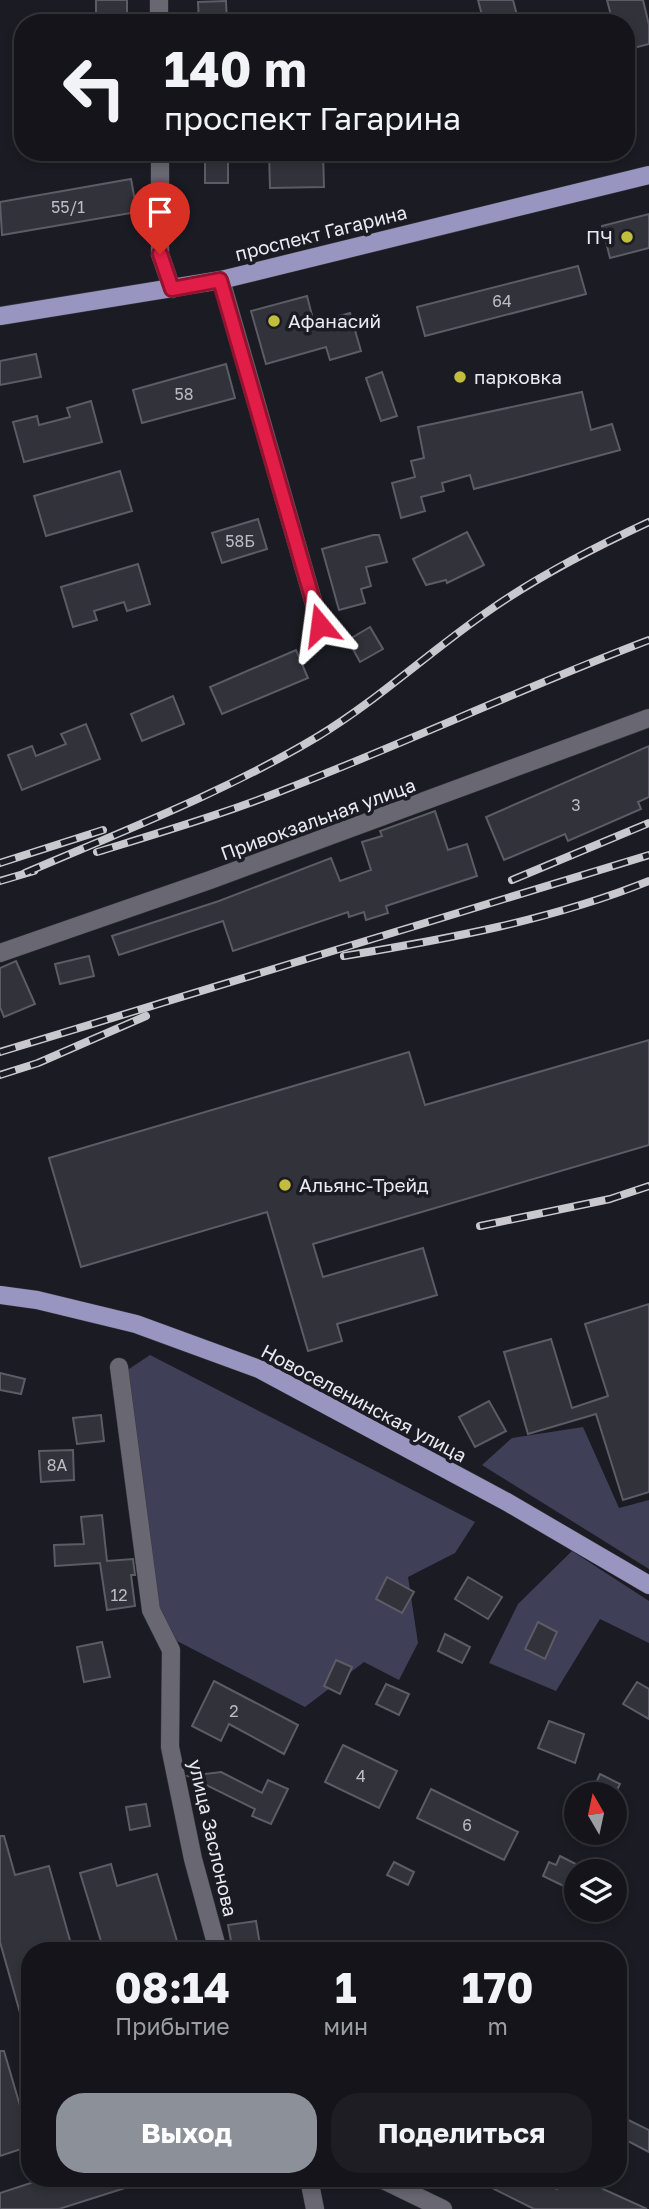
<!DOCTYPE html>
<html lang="ru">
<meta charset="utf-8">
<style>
:root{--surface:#14141a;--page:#1d1d23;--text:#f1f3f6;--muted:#9d9ea2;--line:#333339;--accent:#8c9099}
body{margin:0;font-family:"Golos Text",sans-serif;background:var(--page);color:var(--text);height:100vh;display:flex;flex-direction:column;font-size:26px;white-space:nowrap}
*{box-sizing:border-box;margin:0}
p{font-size:23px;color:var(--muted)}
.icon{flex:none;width:38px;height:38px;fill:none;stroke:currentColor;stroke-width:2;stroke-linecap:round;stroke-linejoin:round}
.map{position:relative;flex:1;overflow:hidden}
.details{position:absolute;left:21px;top:1942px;width:606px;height:245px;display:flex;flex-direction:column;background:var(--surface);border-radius:28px;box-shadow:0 4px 10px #0003,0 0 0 2px var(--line)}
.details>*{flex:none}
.guide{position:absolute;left:14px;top:14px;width:621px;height:147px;border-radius:28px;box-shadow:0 4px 10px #0003,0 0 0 2px var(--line);background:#14141a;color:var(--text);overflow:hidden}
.needle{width:46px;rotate:351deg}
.fabs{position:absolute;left:564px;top:1782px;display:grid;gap:14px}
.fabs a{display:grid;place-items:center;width:63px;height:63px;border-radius:50%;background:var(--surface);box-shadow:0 4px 10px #0003,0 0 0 2px var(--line);font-size:35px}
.pin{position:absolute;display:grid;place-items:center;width:60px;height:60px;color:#fff;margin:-72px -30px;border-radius:50% 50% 50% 0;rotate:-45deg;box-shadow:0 0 7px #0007}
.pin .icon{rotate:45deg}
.me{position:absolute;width:77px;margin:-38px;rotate:344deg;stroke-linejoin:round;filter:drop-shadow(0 0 5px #0008)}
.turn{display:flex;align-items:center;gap:24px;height:147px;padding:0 35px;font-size:32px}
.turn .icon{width:91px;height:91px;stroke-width:2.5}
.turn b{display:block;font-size:49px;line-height:60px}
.eta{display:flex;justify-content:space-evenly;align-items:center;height:119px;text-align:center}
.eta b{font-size:42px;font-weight:700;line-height:49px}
.action{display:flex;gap:14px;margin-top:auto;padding:14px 35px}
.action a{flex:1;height:80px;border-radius:28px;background:var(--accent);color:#fff;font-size:28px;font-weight:700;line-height:80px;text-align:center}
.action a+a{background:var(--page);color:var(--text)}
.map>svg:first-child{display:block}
</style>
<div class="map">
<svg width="649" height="2209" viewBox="0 0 649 2209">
<rect width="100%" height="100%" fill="#1b1b23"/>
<!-- green -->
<g fill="#403f58">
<path d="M 150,1355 L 475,1522 L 455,1553 L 408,1577 L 418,1643 L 399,1680 L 364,1662 L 305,1707 L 177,1641 L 157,1607 L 126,1371 Z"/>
<path d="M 583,1427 L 619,1508 L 649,1500 L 649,1569 L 482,1465 L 512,1438 Z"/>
<path d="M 572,1551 L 649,1601 L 649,1643 L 600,1619 L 556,1691 L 489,1663 L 518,1604 Z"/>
</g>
<!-- building -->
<g fill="#32323b" stroke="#5c5b66" stroke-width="2">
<rect x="96" y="0" width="31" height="23"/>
<path d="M 478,0 L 513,0 L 519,23 L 484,23 Z"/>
<path d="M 607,0 L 643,0 L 649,25 L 649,44 L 626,50 L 626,23 L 613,23 Z"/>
<path d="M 226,1 L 227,23 L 199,23 L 198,2 Z"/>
<rect x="205" y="152" width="23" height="31"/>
<path d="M 269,152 L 323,152 L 324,187 L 270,188 Z"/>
<path d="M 131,179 L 137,212 L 2,235 L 0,202 Z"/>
<path d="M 649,214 L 649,248 L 610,258 L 602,226 Z"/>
<path d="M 578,266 L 586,294 L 425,336 L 417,307 Z"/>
<path d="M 307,296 L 314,323 L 350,313 L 361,351 L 330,360 L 326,347 L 266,364 L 251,311 Z"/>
<path d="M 36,354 L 41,377 L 0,385 L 0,361 Z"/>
<path d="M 226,364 L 235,398 L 142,423 L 133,390 Z"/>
<path d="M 382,372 L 397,416 L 381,421 L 366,378 Z"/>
<path d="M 582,392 L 591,430 L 612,424 L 620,450 L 474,489 L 470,475 L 442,483 L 444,491 L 421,497 L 425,511 L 401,518 L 392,483 L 415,477 L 411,461 L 424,458 L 418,427 Z"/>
<path d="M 91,401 L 102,442 L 24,462 L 13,422 L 37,416 L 39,425 L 70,417 L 67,408 Z"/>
<path d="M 120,471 L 132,511 L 46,536 L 34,496 Z"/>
<path d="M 258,519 L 267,549 L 222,563 L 212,533 Z"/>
<path d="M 467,532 L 484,565 L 447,583 L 446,580 L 426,585 L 413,559 Z"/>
<path d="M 373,535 L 379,535 L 387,562 L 366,567 L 371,586 L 361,589 L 365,603 L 339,610 L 322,549 Z"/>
<path d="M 138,564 L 150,604 L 127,611 L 124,602 L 94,611 L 97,620 L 73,627 L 61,587 Z"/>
<path d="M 370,627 L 383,649 L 360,662 L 348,640 Z"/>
<path d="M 296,650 L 308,678 L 222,714 L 210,687 Z"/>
<path d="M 173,696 L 184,724 L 142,741 L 131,714 Z"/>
<path d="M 86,724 L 100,759 L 22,790 L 8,755 L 32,746 L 36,756 L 66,744 L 61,734 Z"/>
<path d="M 649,746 L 649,797 L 638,802 L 641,809 L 568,841 L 565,834 L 504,860 L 486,817 Z"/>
<path d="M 435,811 L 448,850 L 467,844 L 477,876 L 386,906 L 388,913 L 366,920 L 364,912 L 349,917 L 348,912 L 233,951 L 223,921 L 119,955 L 112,936 L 219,901 L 331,858 L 340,881 L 371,870 L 362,842 L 382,836 L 380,831 Z"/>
<path d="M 89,956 L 94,976 L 60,984 L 55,964 Z"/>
<path d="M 16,961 L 35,1004 L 4,1017 L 0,1007 L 0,968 Z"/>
<path d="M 649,1040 L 649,1145 L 313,1244 L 323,1277 L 423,1248 L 437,1295 L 337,1324 L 342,1341 L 308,1351 L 267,1212 L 81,1267 L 49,1158 L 409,1052 L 425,1105 Z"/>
<path d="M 649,1304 L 649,1492 L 623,1500 L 596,1414 L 528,1434 L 504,1352 L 551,1339 L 572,1408 L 608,1396 L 585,1324 Z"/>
<path d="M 0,1373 L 25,1379 L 21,1394 L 0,1390 Z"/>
<path d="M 489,1401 L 506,1431 L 475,1447 L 459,1417 Z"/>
<path d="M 101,1415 L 104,1441 L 77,1444 L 73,1418 Z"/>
<path d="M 73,1450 L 74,1480 L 41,1482 L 39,1451 Z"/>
<path d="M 102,1515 L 107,1561 L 133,1559 L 135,1575 L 131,1575 L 135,1606 L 107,1610 L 100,1563 L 55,1566 L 54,1545 L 84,1544 L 81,1517 Z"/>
<path d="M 387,1577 L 414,1592 L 402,1613 L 376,1599 Z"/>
<path d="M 468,1577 L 502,1597 L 488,1619 L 455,1599 Z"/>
<path d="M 538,1622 L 557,1632 L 545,1659 L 525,1649 Z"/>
<path d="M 445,1634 L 470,1647 L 462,1663 L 438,1651 Z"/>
<path d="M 102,1642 L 110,1677 L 84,1682 L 77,1647 Z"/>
<path d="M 336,1660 L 352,1667 L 340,1694 L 324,1686 Z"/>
<path d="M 214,1681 L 298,1725 L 284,1754 L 229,1724 L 221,1741 L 192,1726 Z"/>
<path d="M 637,1682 L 649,1689 L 649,1719 L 623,1704 Z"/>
<path d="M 386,1684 L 409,1694 L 399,1715 L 376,1704 Z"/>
<path d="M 549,1721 L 584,1734 L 575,1763 L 538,1748 Z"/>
<path d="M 343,1745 L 397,1771 L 379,1808 L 325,1782 Z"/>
<path d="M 221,1772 L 262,1793 L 268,1780 L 288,1789 L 271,1824 L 252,1816 L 255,1809 L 188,1776 Z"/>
<path d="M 600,1774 L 620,1784 L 615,1794 L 601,1794 L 593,1790 Z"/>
<path d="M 431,1789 L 518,1832 L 504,1860 L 417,1818 Z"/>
<path d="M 146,1804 L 150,1826 L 130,1830 L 126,1807 Z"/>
<path d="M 0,1836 L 4,1836 L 15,1875 L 49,1866 L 73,1951 L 30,1951 L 30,2033 L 26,2034 L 0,1942 Z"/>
<path d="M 560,1856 L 576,1864 L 576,1892 L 543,1876 L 549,1862 L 556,1865 Z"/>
<path d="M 394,1862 L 414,1872 L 408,1885 L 387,1875 Z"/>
<path d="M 111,1864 L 117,1886 L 157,1874 L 180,1951 L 104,1951 L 80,1873 Z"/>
<path d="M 256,1921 L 261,1951 L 233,1951 L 228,1925 Z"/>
<path d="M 0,2051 L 4,2051 L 30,2140 L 30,2146 L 0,2156 Z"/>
<path d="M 618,2115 L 649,2130 L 649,2152 L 618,2136 Z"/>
<path d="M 43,2179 L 144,2179 L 144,2182 L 59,2209 L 0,2209 L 0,2193 Z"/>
<path d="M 499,2179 L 536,2179 L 557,2189 L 563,2179 L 594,2179 L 592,2184 L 647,2209 L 534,2209 L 494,2189 Z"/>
</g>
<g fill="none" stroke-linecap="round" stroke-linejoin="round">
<!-- minor casing -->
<g stroke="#38383f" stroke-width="19">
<g id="minor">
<path d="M 159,0 L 159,23"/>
<path d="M 160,152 L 160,254 L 172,289"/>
<path d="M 221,280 L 320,625"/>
<path d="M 0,953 L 210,880 L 649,718"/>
<path d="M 119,1367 L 151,1610 L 171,1650 L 170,1747 L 193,1859 L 218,1951"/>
<path d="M 309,2179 L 315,2209"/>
<path d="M 381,2179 L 443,2209"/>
</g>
</g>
<!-- major casing -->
<g stroke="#38383f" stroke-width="19">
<g id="major">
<path d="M 0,316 L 221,280 L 649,175"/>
<path d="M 0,1295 L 37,1300 L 136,1324 L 259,1369 L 507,1502 L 649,1585"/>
</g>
</g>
<!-- minor -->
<use href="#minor" stroke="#686772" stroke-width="18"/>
<!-- major -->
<use href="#major" stroke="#9896c0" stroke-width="18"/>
<!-- rail casing -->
<g stroke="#c8c8ce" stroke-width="8">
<g id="rail">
<path d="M 97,852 C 162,832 227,813 289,788 C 410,741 527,686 649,640"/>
<path d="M 0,863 L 103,830"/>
<path d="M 25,873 C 123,831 225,792 317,737 C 378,700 429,652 487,612 C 538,576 593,548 649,522"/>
<path d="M 512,880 L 649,823"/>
<path d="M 0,881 L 34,871"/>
<path d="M 344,956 C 447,939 552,920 649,881"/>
<path d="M 0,1052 L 649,855"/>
<path d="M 0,1075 L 38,1063 L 146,1016"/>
<path d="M 480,1226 L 610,1199 L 649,1186"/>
</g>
</g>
<!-- rail -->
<use href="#rail" stroke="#1b1b23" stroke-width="5" stroke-dasharray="16" stroke-linecap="butt"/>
</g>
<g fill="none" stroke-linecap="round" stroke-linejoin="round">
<!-- route casing -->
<g stroke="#92132f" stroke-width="18">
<path id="route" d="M 160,254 L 172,289 L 220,280 L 320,625"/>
</g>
<!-- route -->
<use href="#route" stroke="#e11d48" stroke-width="12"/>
</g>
<!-- markers -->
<g fill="#c3bd3e" stroke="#1b1b23" stroke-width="2.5">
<circle cx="627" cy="237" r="7"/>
<circle cx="274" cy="321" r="7"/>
<circle cx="460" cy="377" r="7"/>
<circle cx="285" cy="1185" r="7"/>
</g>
<g text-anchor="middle" stroke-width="7" stroke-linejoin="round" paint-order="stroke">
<!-- number labels -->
<g font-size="16" fill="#bcbcc3">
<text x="68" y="213">55/1</text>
<text x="502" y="307">64</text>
<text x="184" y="400">58</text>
<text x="240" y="547">58Б</text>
<text x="576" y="811">3</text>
<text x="57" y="1471">8А</text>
<text x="119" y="1601">12</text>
<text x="234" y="1717">2</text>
<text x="361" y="1782">4</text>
<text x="467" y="1831">6</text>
</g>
<!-- street labels -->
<g font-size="19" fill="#eaeaf0" stroke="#1b1b23">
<text transform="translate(321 233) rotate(-14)" y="7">проспект Гагарина</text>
<text transform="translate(318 819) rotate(-20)" y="7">Привокзальная улица</text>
<text transform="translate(364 1403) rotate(28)" y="7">Новоселенинская улица</text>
<text transform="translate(213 1838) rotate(77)" y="7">улица Заслонова</text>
</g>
<!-- poi labels -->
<g font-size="19" fill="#eaeaf0" stroke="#1b1b23" text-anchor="start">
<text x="613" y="244" text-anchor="end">ПЧ</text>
<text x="288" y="328">Афанасий</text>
<text x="474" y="384">парковка</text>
<text x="299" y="1192">Альянс-Трейд</text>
</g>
</g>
</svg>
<div class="fabs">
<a><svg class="needle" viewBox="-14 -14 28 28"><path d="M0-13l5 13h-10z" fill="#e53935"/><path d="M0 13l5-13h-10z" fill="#9d9ea2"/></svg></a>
<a><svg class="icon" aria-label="layers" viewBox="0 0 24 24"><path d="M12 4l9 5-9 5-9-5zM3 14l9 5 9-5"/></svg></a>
</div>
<div class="pin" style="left:160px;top:254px;background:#d93025"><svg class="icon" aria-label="arrive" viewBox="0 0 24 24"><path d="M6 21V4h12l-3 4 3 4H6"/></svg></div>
<svg class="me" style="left:320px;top:625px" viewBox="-20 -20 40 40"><path d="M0-17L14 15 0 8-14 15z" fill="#e11d48" stroke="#fff" stroke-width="4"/></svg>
<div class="guide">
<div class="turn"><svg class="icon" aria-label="left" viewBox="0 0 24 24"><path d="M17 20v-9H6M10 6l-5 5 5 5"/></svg><div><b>140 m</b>проспект Гагарина</div></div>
</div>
<section class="details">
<div class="eta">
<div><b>08:14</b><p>Прибытие</p></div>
<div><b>1</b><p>мин</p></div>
<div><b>170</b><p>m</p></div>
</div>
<div class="action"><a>Выход</a><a>Поделиться</a></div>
</section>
</div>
